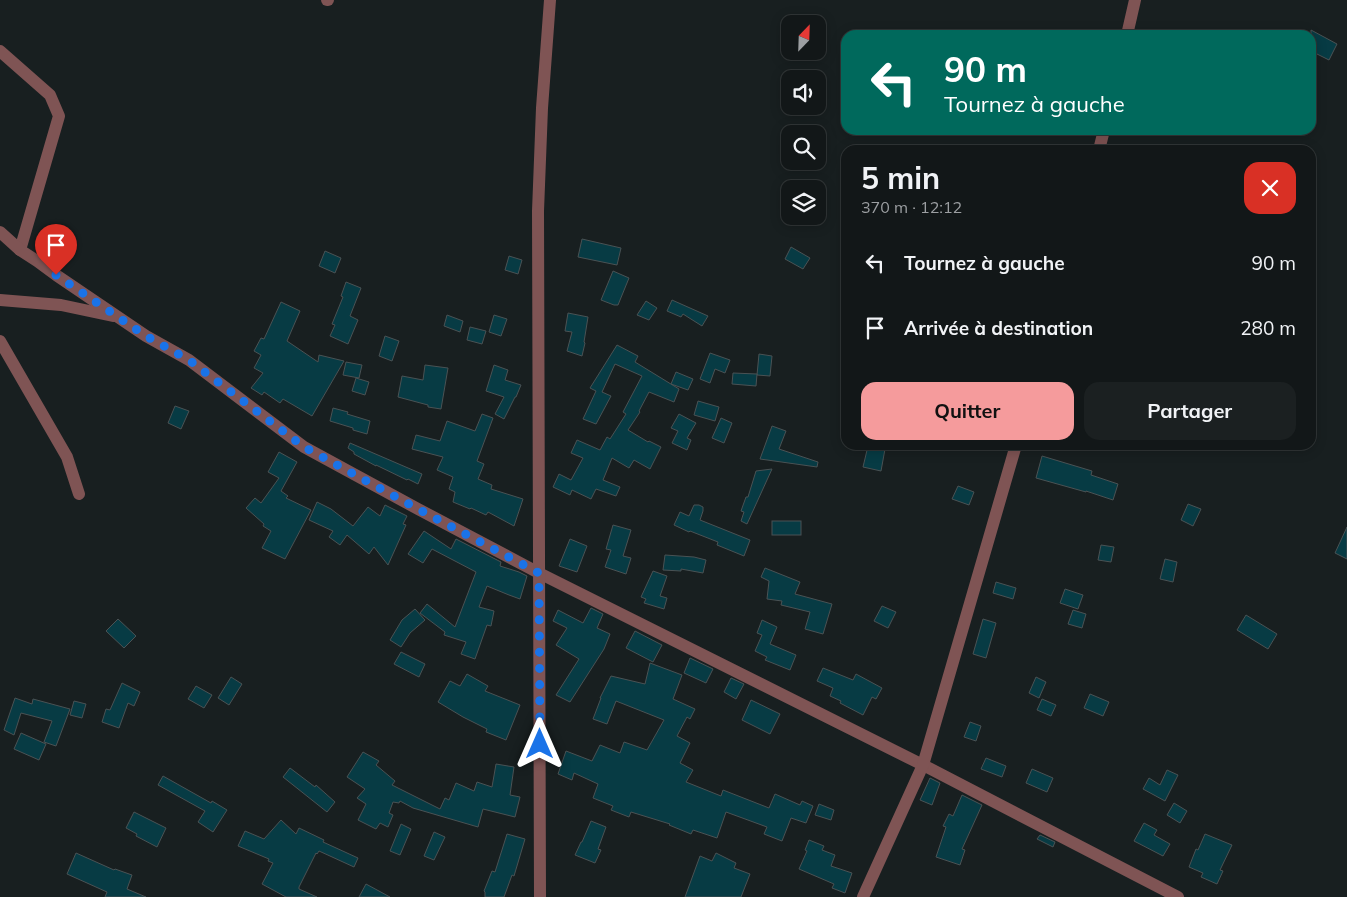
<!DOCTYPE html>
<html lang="fr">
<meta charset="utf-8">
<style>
:root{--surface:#121718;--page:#1b2021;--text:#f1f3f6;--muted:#9c9fa2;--line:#313637;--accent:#f59b9c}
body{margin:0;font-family:Mulish,sans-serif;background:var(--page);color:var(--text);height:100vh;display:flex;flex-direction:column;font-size:19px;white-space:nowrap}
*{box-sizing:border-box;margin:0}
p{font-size:16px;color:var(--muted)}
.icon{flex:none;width:28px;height:28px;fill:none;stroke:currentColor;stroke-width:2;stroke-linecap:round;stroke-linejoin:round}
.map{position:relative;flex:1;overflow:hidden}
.side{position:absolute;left:841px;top:145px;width:475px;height:305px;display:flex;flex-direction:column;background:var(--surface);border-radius:15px;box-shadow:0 2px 12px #0003,0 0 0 1px var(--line)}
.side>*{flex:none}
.guide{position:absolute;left:841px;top:30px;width:475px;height:105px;border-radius:15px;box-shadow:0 2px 12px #0003,0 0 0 1px var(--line);background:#00695c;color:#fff;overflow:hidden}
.needle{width:32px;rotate:23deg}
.tools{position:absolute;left:781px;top:15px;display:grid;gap:10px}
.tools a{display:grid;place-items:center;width:45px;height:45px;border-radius:10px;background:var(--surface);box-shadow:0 2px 12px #0003,0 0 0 1px var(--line);font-size:25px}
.pin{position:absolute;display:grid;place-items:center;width:42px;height:42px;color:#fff;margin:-51px -21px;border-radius:50% 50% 50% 0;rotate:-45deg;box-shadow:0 0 5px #0007}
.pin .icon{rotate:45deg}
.me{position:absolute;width:55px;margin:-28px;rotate:0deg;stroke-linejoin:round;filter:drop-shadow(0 0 4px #0008)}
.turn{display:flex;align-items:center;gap:18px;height:105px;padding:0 20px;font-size:22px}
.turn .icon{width:65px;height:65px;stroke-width:2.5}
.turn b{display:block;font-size:35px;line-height:42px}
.round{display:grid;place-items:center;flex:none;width:52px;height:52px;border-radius:15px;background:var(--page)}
.head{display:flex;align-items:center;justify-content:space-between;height:85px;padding:0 20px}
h1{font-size:30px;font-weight:700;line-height:38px}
.button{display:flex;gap:10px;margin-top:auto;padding:10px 20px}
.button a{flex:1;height:58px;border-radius:15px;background:var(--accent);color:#111;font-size:20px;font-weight:700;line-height:58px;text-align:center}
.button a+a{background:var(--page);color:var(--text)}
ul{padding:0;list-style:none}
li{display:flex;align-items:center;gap:15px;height:65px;padding:0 20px}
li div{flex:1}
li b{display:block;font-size:19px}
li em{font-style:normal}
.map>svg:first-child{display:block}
</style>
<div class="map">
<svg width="1347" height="897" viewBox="0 0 1347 897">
<rect width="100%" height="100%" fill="#181f20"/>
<!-- building -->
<g fill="#073b44" stroke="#4a5254">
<path d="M 1311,30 L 1337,44 L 1329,60 L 1311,51 Z"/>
<path d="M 582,239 L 621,248 L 617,265 L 578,257 Z"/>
<path d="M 791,247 L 810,258 L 803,269 L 785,259 Z"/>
<path d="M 325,251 L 341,258 L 335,273 L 319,266 Z"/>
<path d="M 509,256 L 522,260 L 518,274 L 505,270 Z"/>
<path d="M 613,271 L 629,278 L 618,305 L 614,305 L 601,300 Z"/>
<path d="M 346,282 L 361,288 L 350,316 L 358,320 L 348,344 L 330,336 L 335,325 L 332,324 L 343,297 L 341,296 Z"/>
<path d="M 672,300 L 708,316 L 702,326 L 683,314 L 681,317 L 667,311 Z"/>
<path d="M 646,301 L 657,308 L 649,320 L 637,315 Z"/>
<path d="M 281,302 L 300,311 L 287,341 L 318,362 L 319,355 L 344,361 L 312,416 L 283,399 L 280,403 L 264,392 L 262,395 L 251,388 L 263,373 L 254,368 L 261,355 L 254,351 L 261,338 L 264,339 Z"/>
<path d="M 568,313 L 588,317 L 584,342 L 585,343 L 582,356 L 567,351 L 572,332 L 565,331 Z"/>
<path d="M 447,315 L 463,321 L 460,332 L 444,326 Z"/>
<path d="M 494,315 L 507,319 L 501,336 L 489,332 Z"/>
<path d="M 470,327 L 486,331 L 482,344 L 467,340 Z"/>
<path d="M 385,336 L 399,341 L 392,361 L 379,356 Z"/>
<path d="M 617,345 L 638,356 L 635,362 L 679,389 L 674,402 L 649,392 L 639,411 L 640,412 L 628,430 L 648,442 L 649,441 L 661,447 L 650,469 L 634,460 L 629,468 L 612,458 L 603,480 L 620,487 L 616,496 L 596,489 L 591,499 L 572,490 L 570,495 L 553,487 L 559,474 L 571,480 L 583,458 L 571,453 L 577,440 L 600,450 L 607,437 L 610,439 L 626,414 L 623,412 L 642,376 L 615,364 L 602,392 L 611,396 L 596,424 L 583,419 L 596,391 L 590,388 Z"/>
<path d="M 710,353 L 730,360 L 725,373 L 715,369 L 710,383 L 700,379 Z"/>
<path d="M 759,354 L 772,356 L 770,376 L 757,375 Z"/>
<path d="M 346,362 L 362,365 L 359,378 L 343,375 Z"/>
<path d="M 425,365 L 448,368 L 441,409 L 428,407 L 428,405 L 398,397 L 402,376 L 423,380 Z"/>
<path d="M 494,365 L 508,370 L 505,380 L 521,385 L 516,397 L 515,397 L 504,419 L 495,414 L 504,397 L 486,391 Z"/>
<path d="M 676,372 L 693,379 L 688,390 L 671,384 Z"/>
<path d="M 733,373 L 757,374 L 756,386 L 732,384 Z"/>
<path d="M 356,378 L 369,382 L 365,395 L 352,391 Z"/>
<path d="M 698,401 L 719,407 L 715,421 L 694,415 Z"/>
<path d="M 175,406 L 189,411 L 181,429 L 168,423 Z"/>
<path d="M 333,408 L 348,412 L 347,414 L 370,421 L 367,434 L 353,430 L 353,428 L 330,421 Z"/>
<path d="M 482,414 L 493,418 L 477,461 L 484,464 L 478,479 L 492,485 L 491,489 L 523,499 L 514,526 L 488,512 L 486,515 L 471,508 L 470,509 L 453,502 L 455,492 L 449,489 L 453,477 L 437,470 L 443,457 L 412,449 L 416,435 L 440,441 L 447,421 L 475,431 Z"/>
<path d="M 679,414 L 696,423 L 687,438 L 691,440 L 687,450 L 672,443 L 678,431 L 671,428 Z"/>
<path d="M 721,418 L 732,423 L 724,443 L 712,438 Z"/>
<path d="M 772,426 L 786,431 L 779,449 L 818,462 L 817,467 L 760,459 Z"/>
<path d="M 350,443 L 422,474 L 418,484 L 408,479 L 407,480 L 376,465 L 376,466 L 354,454 L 354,452 L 348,448 Z"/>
<path d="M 868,446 L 885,449 L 881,471 L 863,467 Z"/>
<path d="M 279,452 L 297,462 L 281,491 L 288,496 L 286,498 L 311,510 L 285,559 L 262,548 L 271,531 L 263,526 L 264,524 L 246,508 L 255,498 L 261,503 L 279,478 L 268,472 Z"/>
<path d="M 1042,456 L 1092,471 L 1091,475 L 1118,484 L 1113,500 L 1086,491 L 1086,492 L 1036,478 Z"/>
<path d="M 772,469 L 747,524 L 741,521 L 744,512 L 741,511 L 746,497 L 748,497 L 756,471 Z"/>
<path d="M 958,486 L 974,492 L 969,505 L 952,499 Z"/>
<path d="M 317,502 L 331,509 L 353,526 L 368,507 L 380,516 L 385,505 L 407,516 L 403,524 L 406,525 L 388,565 L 374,547 L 369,554 L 347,535 L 340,545 L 329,537 L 333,531 L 309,520 Z"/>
<path d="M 1188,504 L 1201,509 L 1193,526 L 1181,520 Z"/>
<path d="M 694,505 L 699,505 L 703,507 L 703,511 L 700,520 L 750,540 L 744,556 L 717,545 L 718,542 L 690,531 L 689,532 L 674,525 L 680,512 L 689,516 Z"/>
<rect x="772" y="521" width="29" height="14"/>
<path d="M 613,525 L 631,530 L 623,556 L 631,558 L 626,574 L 605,567 L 611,550 L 606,549 Z"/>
<path d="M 1347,527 L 1347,559 L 1335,553 Z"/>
<path d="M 424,531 L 451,549 L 456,539 L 501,562 L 500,566 L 519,572 L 527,576 L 520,599 L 509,595 L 487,586 L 479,607 L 494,611 L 491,626 L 487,625 L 475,659 L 461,654 L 466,642 L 444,635 L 445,632 L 420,613 L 427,604 L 455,627 L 476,572 L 432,549 L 423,563 L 408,554 Z"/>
<path d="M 570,539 L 587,546 L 577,572 L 559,566 Z"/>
<path d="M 1101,545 L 1114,547 L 1111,562 L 1098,560 Z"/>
<path d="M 665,555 L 694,557 L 706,560 L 703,573 L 681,569 L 681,571 L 663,570 Z"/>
<path d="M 1165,559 L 1177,562 L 1173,582 L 1160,579 Z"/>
<path d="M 765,568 L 800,582 L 795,594 L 832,604 L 823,634 L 805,629 L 810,612 L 781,605 L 782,601 L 767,599 L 769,581 L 761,577 Z"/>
<path d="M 653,571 L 667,576 L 660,596 L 667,598 L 664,609 L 644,603 L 646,599 L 641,597 Z"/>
<path d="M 996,582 L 1016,588 L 1013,599 L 993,593 Z"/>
<path d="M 1065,589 L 1083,595 L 1078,609 L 1060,603 Z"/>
<path d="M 882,606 L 896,612 L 888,628 L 874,621 Z"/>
<path d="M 591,608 L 603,614 L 597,628 L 610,634 L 604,649 L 570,702 L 556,695 L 579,659 L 556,645 L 567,628 L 553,621 L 558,610 L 583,623 Z"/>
<path d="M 415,609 L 425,620 L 410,633 L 401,647 L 390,640 L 402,620 Z"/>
<path d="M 1073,610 L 1086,614 L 1082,628 L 1068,624 Z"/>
<path d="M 1246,615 L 1277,634 L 1268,649 L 1237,630 Z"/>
<path d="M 118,619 L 136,636 L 124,648 L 106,631 Z"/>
<path d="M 983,619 L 996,623 L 986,658 L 973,654 Z"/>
<path d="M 762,620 L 777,627 L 770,644 L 796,655 L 790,670 L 765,660 L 767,657 L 755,651 L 762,635 L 757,633 Z"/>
<path d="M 635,631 L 662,645 L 653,662 L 626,648 Z"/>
<path d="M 401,652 L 425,664 L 419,677 L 394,664 Z"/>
<path d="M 690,658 L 713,669 L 706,683 L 684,673 Z"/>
<path d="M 650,663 L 682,675 L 673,699 L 695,709 L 690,719 L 687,717 L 677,736 L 690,743 L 680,763 L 693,770 L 686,782 L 721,796 L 723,790 L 769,808 L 775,794 L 800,805 L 802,801 L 813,806 L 806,823 L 791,818 L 782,841 L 764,834 L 767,827 L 726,812 L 717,838 L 693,830 L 691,834 L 669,825 L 670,824 L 631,812 L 629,817 L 611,810 L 613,806 L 593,798 L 598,784 L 574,773 L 572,780 L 558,774 L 566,751 L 592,761 L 600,745 L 620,753 L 624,742 L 647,750 L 664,720 L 616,701 L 607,724 L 593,719 L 601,698 L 600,698 L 611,676 L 645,684 Z"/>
<path d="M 823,668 L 853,680 L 856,674 L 882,688 L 876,699 L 872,697 L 863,715 L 840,703 L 841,701 L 830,696 L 833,688 L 817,681 Z"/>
<path d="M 467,674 L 488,686 L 485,691 L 520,705 L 506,740 L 486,732 L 487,729 L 463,717 L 438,702 L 450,681 L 460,686 Z"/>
<path d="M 231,677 L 242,684 L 229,705 L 218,698 Z"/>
<path d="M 1036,677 L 1046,682 L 1039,698 L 1029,693 Z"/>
<path d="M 731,678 L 744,684 L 736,699 L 724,692 Z"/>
<path d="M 122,683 L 140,692 L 134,706 L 128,703 L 119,728 L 102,722 L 106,709 L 110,710 Z"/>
<path d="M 196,686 L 212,695 L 204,708 L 188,699 Z"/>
<path d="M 1090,694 L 1109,702 L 1103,716 L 1084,708 Z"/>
<path d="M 15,698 L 32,704 L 33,699 L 70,709 L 56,746 L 44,742 L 52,721 L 21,713 L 14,735 L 4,730 Z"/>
<path d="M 1042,699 L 1056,705 L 1051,716 L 1037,710 Z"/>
<path d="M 751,700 L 780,714 L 770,734 L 742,720 Z"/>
<path d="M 74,701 L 86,704 L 82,718 L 70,715 Z"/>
<path d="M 970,722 L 981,726 L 976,741 L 964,737 Z"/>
<path d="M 21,733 L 46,744 L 39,760 L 14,749 Z"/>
<path d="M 363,752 L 379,761 L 376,765 L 395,781 L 392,785 L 440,809 L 445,798 L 449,800 L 456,783 L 474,791 L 477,782 L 492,787 L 496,764 L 514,767 L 510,795 L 520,797 L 515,817 L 483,809 L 478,827 L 413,808 L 400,801 L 399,803 L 393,802 L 389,813 L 393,815 L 388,827 L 380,823 L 376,829 L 358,820 L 366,804 L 357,798 L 365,789 L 347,777 Z"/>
<path d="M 986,758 L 1006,766 L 1002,777 L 981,769 Z"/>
<path d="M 290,768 L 315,787 L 316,785 L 335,802 L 327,812 L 283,777 Z"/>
<path d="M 1032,769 L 1053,778 L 1047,792 L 1026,783 Z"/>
<path d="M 1167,770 L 1178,775 L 1165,801 L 1143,789 L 1149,778 L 1160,785 Z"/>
<path d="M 163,776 L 211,803 L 212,801 L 227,810 L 213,832 L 198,822 L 205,811 L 158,785 Z"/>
<path d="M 930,778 L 940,783 L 932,805 L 920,800 Z"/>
<path d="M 962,795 L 982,805 L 962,849 L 965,850 L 960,865 L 936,857 L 946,827 L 943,826 L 949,814 L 953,816 Z"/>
<path d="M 1174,803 L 1187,811 L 1180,823 L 1167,815 Z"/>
<path d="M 819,804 L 834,810 L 831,820 L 815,815 Z"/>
<path d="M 134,812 L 166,828 L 157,847 L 136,836 L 137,834 L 126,828 Z"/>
<path d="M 281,820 L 296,834 L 299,828 L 324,840 L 323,842 L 358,858 L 354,867 L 319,851 L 317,854 L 316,853 L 299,887 L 299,889 L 317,897 L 286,897 L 262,884 L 273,863 L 268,861 L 269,859 L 238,846 L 245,831 L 264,839 Z"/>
<path d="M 591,821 L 606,827 L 598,849 L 601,850 L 595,863 L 575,855 L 581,842 L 582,842 Z"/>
<path d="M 1144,823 L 1157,830 L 1154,835 L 1170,844 L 1163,856 L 1134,841 Z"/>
<path d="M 401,824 L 411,829 L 400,855 L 390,851 Z"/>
<path d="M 434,832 L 445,837 L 434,860 L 424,856 Z"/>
<path d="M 507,834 L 525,839 L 514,876 L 512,875 L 504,897 L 485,897 L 485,892 L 484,891 L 492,871 L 495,872 Z"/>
<path d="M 1205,834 L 1232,845 L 1220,870 L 1223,871 L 1217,884 L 1201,877 L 1203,873 L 1189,867 L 1196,849 L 1198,850 Z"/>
<path d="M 1040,835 L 1055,842 L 1053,847 L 1037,839 Z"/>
<path d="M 809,840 L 824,846 L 822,850 L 835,855 L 831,866 L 852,873 L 845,893 L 832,888 L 834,884 L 799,869 L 807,851 L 805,850 Z"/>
<path d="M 76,853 L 114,870 L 115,869 L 132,875 L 127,889 L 146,897 L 105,897 L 107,892 L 67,874 Z"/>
<path d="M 716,853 L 736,863 L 734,868 L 750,874 L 741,897 L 685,897 L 700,856 L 712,861 Z"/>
<path d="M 366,884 L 390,897 L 359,897 Z"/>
</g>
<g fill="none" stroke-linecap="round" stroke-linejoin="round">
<!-- minor -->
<g stroke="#7f5454" stroke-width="12">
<path d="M 327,0 L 328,0"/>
<path d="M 1127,35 L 1135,0"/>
<path d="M 0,51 L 50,95 L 59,116 L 20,250"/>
<path d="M 1099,150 L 1104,130"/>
<path d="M 0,232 L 20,250 L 37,261 L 56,275 L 146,336 L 189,360 L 304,447 L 418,509 L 539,573 L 923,765 L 1178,897"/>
<path d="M 0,300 L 61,305 L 113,316"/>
<path d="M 0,341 L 67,457 L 79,494"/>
<path d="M 540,897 L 538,211 L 542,108 L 550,0"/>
<path d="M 863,897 L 923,765 L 1016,445"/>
</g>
</g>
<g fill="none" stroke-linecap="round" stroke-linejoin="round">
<!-- route -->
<path stroke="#1a73e8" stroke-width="9" stroke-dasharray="0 16.2" d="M 56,275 L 146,336 L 189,360 L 304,447 L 418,509 L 539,573 L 540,744"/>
</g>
</svg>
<div class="tools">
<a><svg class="needle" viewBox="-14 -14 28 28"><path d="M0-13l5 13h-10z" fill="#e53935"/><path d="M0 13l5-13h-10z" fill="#9c9fa2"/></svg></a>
<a><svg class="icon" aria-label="sound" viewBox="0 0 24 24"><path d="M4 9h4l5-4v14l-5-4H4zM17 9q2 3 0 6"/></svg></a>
<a><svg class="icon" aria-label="search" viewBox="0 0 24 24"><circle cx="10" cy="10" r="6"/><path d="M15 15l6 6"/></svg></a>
<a><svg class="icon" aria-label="layers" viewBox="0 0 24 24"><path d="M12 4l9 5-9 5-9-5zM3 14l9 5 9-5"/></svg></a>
</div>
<div class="pin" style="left:56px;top:275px;background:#d93025"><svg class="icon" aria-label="arrive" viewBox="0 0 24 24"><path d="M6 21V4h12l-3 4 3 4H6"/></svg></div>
<svg class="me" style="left:540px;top:744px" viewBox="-20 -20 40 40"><path d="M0-17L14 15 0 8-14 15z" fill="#1a73e8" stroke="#fff" stroke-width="4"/></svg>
<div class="guide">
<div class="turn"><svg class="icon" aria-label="left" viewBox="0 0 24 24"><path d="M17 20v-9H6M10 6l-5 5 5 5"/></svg><div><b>90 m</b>Tournez à gauche</div></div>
</div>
<section class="side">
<div class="head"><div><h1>5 min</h1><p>370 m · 12:12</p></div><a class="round" style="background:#d93025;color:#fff"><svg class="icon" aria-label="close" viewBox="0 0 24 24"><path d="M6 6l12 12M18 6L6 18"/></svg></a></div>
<ul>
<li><svg class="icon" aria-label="left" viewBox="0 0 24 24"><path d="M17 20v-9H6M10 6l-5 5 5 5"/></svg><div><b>Tournez à gauche</b></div><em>90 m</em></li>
<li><svg class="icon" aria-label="arrive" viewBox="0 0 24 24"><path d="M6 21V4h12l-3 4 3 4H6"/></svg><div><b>Arrivée à destination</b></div><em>280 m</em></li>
</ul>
<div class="button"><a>Quitter</a><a>Partager</a></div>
</section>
</div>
